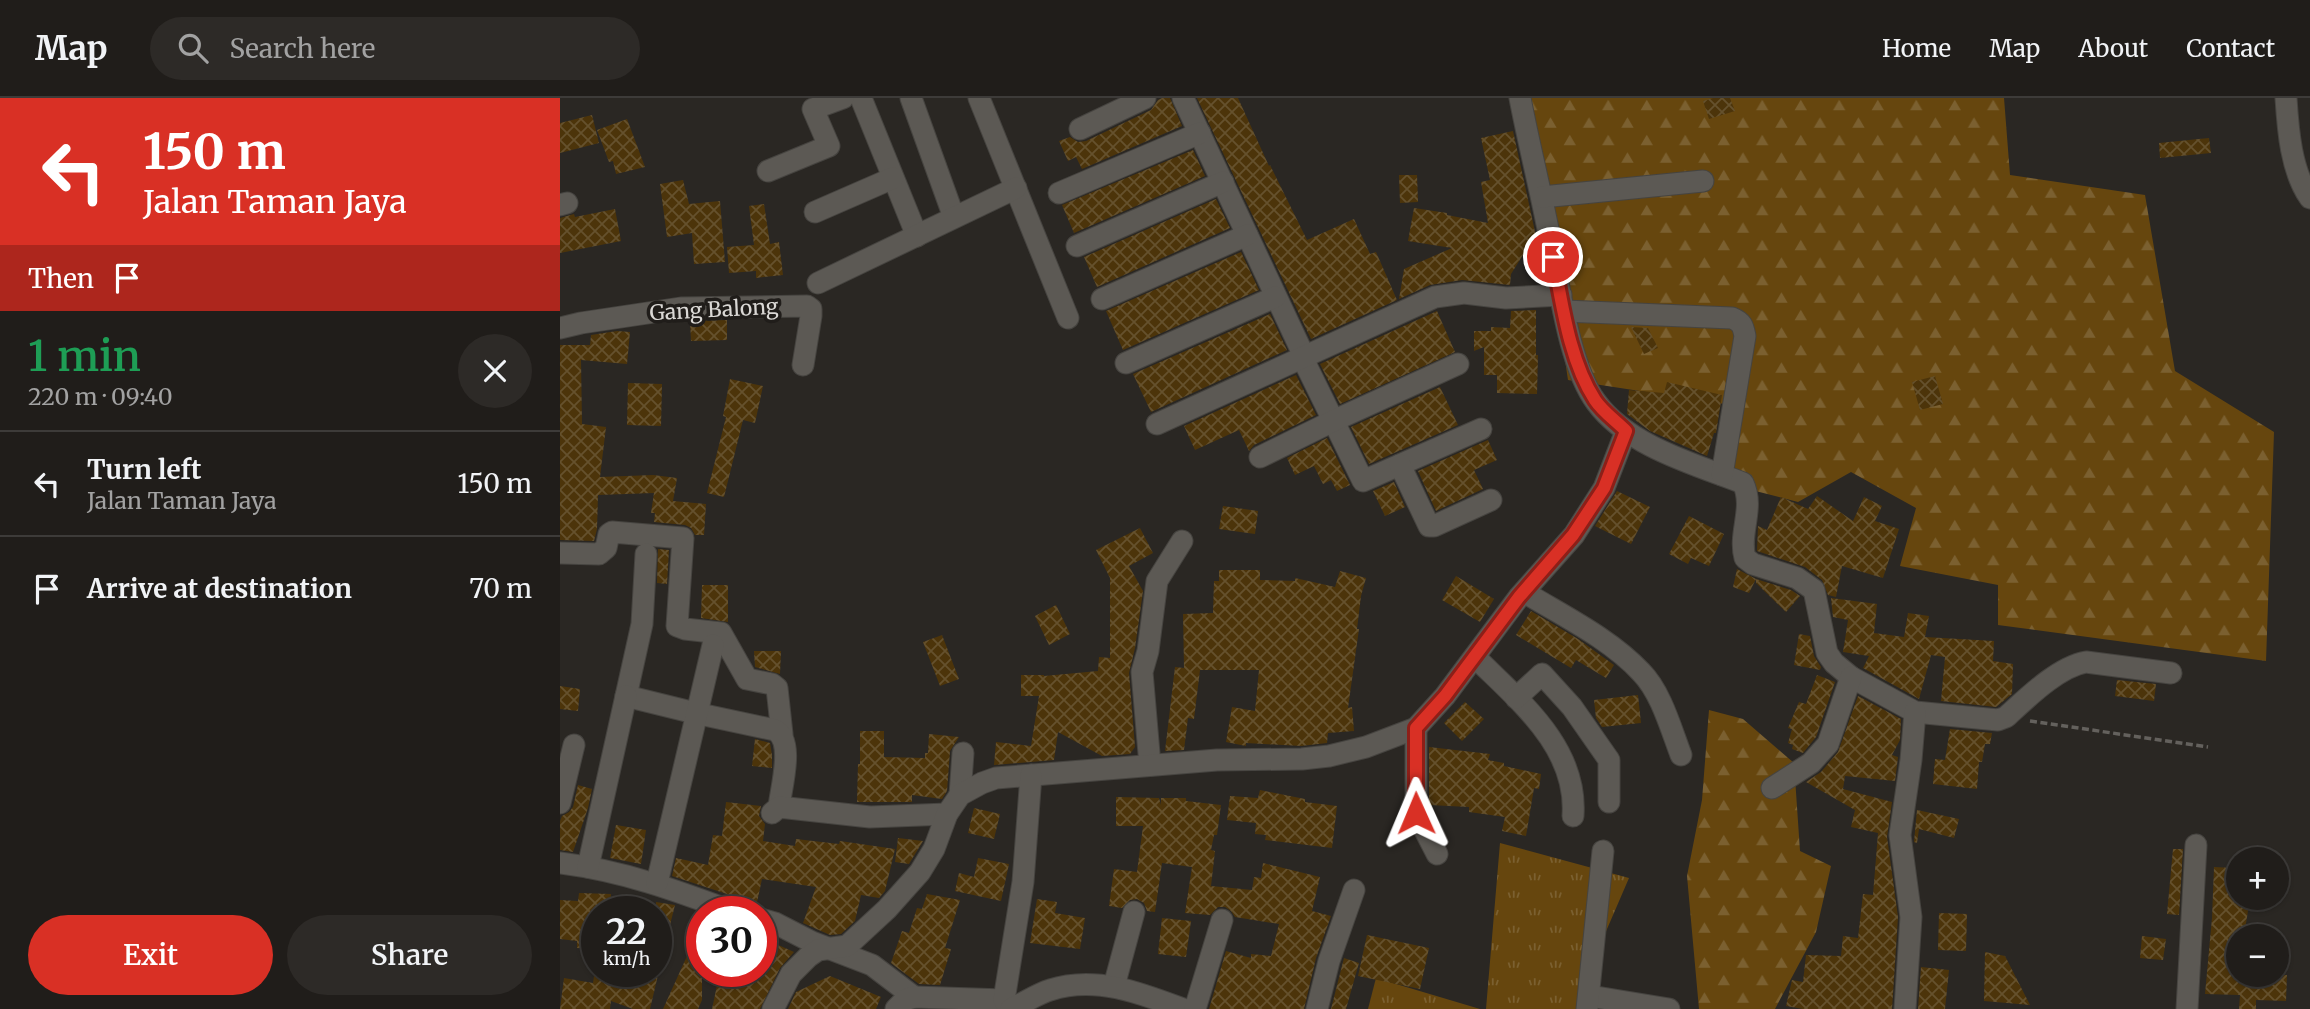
<!DOCTYPE html>
<meta charset="utf-8">
<style>
:root{--surface:#201d1a;--page:#2d2a27;--text:#f1f3f6;--muted:#a2a2a2;--line:#3d3b39;--accent:#d93025}
body{margin:0;font-family:Merriweather,serif;background:var(--page);color:var(--text);height:100vh;display:flex;flex-direction:column;font-size:26px;white-space:nowrap}
*{box-sizing:border-box;margin:0}
p{font-size:23px;color:var(--muted)}
.icon{flex:none;width:38px;height:38px;fill:none;stroke:currentColor;stroke-width:2;stroke-linecap:round;stroke-linejoin:round}
.map{position:relative;flex:1;overflow:hidden}
.drawer{display:flex;flex-direction:column;background:var(--surface);width:560px}
.drawer>*{flex:none}
.guide{background:#d93025;color:#fff;overflow:hidden}
.controls{position:absolute;left:1666px;top:749px;display:grid;gap:14px}
.controls a{display:grid;place-items:center;width:63px;height:63px;border-radius:50%;background:var(--surface);box-shadow:0 2px 5px #0004,0 0 0 2px var(--line);font-size:35px}
.speed{position:absolute;left:21px;top:798px;display:flex;gap:14px;font-size:35px;font-weight:700;text-align:center}
.speed>*{display:grid;place-content:center;width:91px;height:91px;border-radius:50%;background:var(--surface);box-shadow:0 2px 5px #0004,0 0 0 2px var(--line);line-height:1}
.speed small{font-size:18px;font-weight:400}
.speed .limit{border:10px solid #d22;background:#fff;color:#111}
.pin{position:absolute;display:grid;place-items:center;width:60px;height:60px;color:#fff;margin:-30px;border:4px solid #fff;border-radius:50%;box-shadow:0 2px 7px #0007}
.me{position:absolute;width:77px;margin:-38px;rotate:359deg;stroke-linejoin:round;filter:drop-shadow(0 0 5px #0008)}
.turn{display:flex;align-items:center;gap:24px;height:147px;padding:0 28px;font-size:32px}
.turn .icon{width:91px;height:91px;stroke-width:2.5}
.turn b{display:block;font-size:49px;line-height:60px}
.then{display:flex;align-items:center;height:66px;padding:0 28px;background:#0003;gap:14px;font-size:26px}
.round{display:grid;place-items:center;flex:none;width:74px;height:74px;border-radius:37px;background:var(--page)}
.summary{display:flex;align-items:center;justify-content:space-between;height:119px;padding:0 28px}
h1{font-size:42px;font-weight:600;line-height:52px;color:#1e9e55}
.primary-button{display:flex;gap:14px;margin-top:auto;padding:14px 28px}
.primary-button a{flex:1;height:80px;border-radius:42px;background:var(--accent);color:#fff;font-size:28px;font-weight:600;line-height:80px;text-align:center}
.primary-button a+a{background:var(--page);color:var(--text)}
ul{padding:0;list-style:none}
li{display:flex;align-items:center;gap:21px;height:105px;padding:0 28px;border-top:2px solid var(--line)}
li div{flex:1}
li b{display:block;font-size:26px}
li em{font-style:normal}
header{display:flex;align-items:center;gap:42px;box-sizing:border-box;height:98px;padding:0 35px;background:var(--surface);border-bottom:2px solid var(--line)}
header strong{font-size:33px}
nav{display:flex;gap:38px;margin-inline-start:auto;font-size:24px}
.search{width:490px;height:63px;background:var(--page);display:flex;align-items:center;gap:18px;box-sizing:border-box;padding:0 24px;border-radius:38px;color:var(--muted);font-size:26px}
main{display:flex;flex:1;min-height:0}
.map>svg:first-child{display:block}
</style>
<header>
<strong>Map</strong>
<div class="search"><svg class="icon" aria-label="search" viewBox="0 0 24 24"><circle cx="10" cy="10" r="6"/><path d="M15 15l6 6"/></svg>Search here</div>
<nav><a>Home</a><a>Map</a><a>About</a><a>Contact</a></nav>
</header>
<main>
<section class="drawer">
<div class="guide">
<div class="turn"><svg class="icon" aria-label="left" viewBox="0 0 24 24"><path d="M17 20v-9H6M10 6l-5 5 5 5"/></svg><div><b>150 m</b>Jalan Taman Jaya</div></div>
<div class="then">Then<svg class="icon" aria-label="arrive" viewBox="0 0 24 24"><path d="M6 21V4h12l-3 4 3 4H6"/></svg></div>
</div>
<div class="summary"><div><h1>1 min</h1><p>220 m · 09:40</p></div><a class="round"><svg class="icon" aria-label="close" viewBox="0 0 24 24"><path d="M6 6l12 12M18 6L6 18"/></svg></a></div>
<ul>
<li><svg class="icon" aria-label="left" viewBox="0 0 24 24"><path d="M17 20v-9H6M10 6l-5 5 5 5"/></svg><div><b>Turn left</b><p>Jalan Taman Jaya</p></div><em>150 m</em></li>
<li><svg class="icon" aria-label="arrive" viewBox="0 0 24 24"><path d="M6 21V4h12l-3 4 3 4H6"/></svg><div><b>Arrive at destination</b></div><em>70 m</em></li>
</ul>
<div class="primary-button"><a>Exit</a><a>Share</a></div>
</section>
<div class="map">
<svg width="1750" height="911" viewBox="0 0 1750 911">
<defs>
<pattern id="grass-tufts" width="24" height="20" patternUnits="userSpaceOnUse" patternTransform="scale(1.75)"><rect width="24" height="20" fill="#66460e"/><path d="M3 7l-1-3M5 7V3M7 7l1-3M15 17l-1-3M17 17v-4M19 17l1-3" fill="none" stroke="#7b6030"/></pattern>
<pattern id="forest-firs" width="22" height="20" patternUnits="userSpaceOnUse" patternTransform="scale(1.75)"><rect width="22" height="20" fill="#66460e"/><path d="M5 1l3.5 6h-7zM16 11l3.5 6h-7z" fill="#7b6030"/></pattern>
<pattern id="building-cross-hatch" width="8" height="8" patternUnits="userSpaceOnUse" patternTransform="scale(1.75)"><rect width="8" height="8" fill="#4c340a"/><path d="M0 0l8 8M0 8l8-8" fill="none" stroke="#65512d"/></pattern>
</defs>
<rect width="100%" height="100%" fill="#2a2723"/>
<!-- grass -->
<g fill="url(#grass-tufts)">
<path d="M 940,745 L 1069,780 L 1022,889 L 1028,911 L 926,911 Z"/>
<path d="M 816,880 L 920,911 L 808,911 Z"/>
</g>
<!-- forest -->
<g fill="url(#forest-firs)">
<path d="M 966,0 L 1444,0 L 1450,77 L 1585,97 L 1615,273 L 1714,334 L 1706,563 L 1438,527 L 1438,487 L 1340,468 L 1356,410 L 1291,374 L 1238,404 L 1172,387 L 1171,307 L 1008,282 Z"/>
<path d="M 1149,612 L 1183,621 L 1234,665 L 1240,753 L 1271,768 L 1256,834 L 1215,911 L 1139,911 L 1127,778 L 1142,702 Z"/>
</g>
<!-- building -->
<g fill="url(#building-cross-hatch)">
<path d="M 602,0 L 610,0 L 622,28 L 522,71 L 516,59 L 508,63 L 499,43 L 510,39 L 518,44 L 526,43 L 591,12 L 598,2 Z"/>
<path d="M 637,0 L 678,0 L 709,68 L 710,67 L 747,142 L 794,121 L 810,156 L 816,154 L 837,202 L 751,241 Z"/>
<path d="M 1153,0 L 1170,0 L 1175,13 L 1149,21 L 1143,3 Z"/>
<path d="M 32,17 L 39,45 L 0,55 L 0,25 Z"/>
<path d="M 67,21 L 85,69 L 56,76 L 53,63 L 49,64 L 37,32 Z"/>
<path d="M 953,33 L 979,152 L 972,163 L 963,157 L 951,176 L 950,187 L 902,182 L 870,187 L 839,201 L 844,171 L 892,150 L 848,143 L 854,110 L 887,115 L 887,117 L 928,125 L 921,84 L 930,82 L 921,40 Z"/>
<path d="M 1649,40 L 1651,55 L 1600,60 L 1599,45 Z"/>
<path d="M 633,52 L 645,78 L 514,135 L 502,107 Z"/>
<path d="M 839,77 L 857,77 L 858,104 L 840,105 Z"/>
<path d="M 123,82 L 129,106 L 160,103 L 165,164 L 134,166 L 132,135 L 107,139 L 100,86 Z"/>
<path d="M 656,101 L 670,130 L 537,189 L 524,159 Z"/>
<path d="M 204,106 L 210,146 L 219,144 L 223,177 L 196,180 L 196,173 L 169,175 L 167,149 L 194,147 L 189,108 Z"/>
<path d="M 55,111 L 61,143 L 0,155 L 0,120 L 14,116 L 15,119 Z"/>
<path d="M 681,154 L 699,192 L 563,252 L 546,213 Z"/>
<path d="M 976,212 L 976,257 L 978,257 L 977,296 L 937,295 L 937,277 L 924,277 L 924,249 L 914,253 L 914,233 L 931,233 L 931,229 L 950,230 L 951,213 Z"/>
<path d="M 877,213 L 895,254 L 780,306 L 760,266 Z"/>
<path d="M 710,216 L 727,252 L 591,314 L 573,276 Z"/>
<path d="M 167,222 L 167,242 L 131,243 L 130,223 Z"/>
<path d="M 1071,229 L 1088,230 L 1098,250 L 1084,256 Z"/>
<path d="M 57,233 L 70,234 L 67,266 L 21,262 L 22,326 L 46,329 L 40,379 L 93,377 L 117,380 L 113,403 L 146,406 L 144,437 L 135,437 L 131,430 L 125,427 L 94,424 L 95,415 L 91,415 L 94,395 L 38,397 L 37,431 L 34,443 L 0,442 L 0,247 L 30,247 L 31,237 Z"/>
<path d="M 736,277 L 756,317 L 694,347 L 689,353 L 679,332 L 635,352 L 624,328 Z"/>
<path d="M 1375,278 L 1383,306 L 1360,312 L 1352,284 Z"/>
<path d="M 170,281 L 203,288 L 195,325 L 183,322 L 164,399 L 147,395 L 166,319 L 163,318 Z"/>
<path d="M 1107,284 L 1162,297 L 1156,335 L 1154,335 L 1147,358 L 1090,333 L 1067,316 L 1069,292 L 1104,295 Z"/>
<path d="M 68,285 L 102,286 L 101,328 L 67,327 Z"/>
<path d="M 880,289 L 898,327 L 809,366 L 791,329 Z"/>
<path d="M 767,340 L 790,387 L 777,393 L 771,382 L 763,386 L 754,368 L 735,377 L 727,360 Z"/>
<path d="M 928,342 L 937,362 L 914,372 L 923,391 L 876,413 L 858,373 Z"/>
<path d="M 834,384 L 845,409 L 825,418 L 813,393 Z"/>
<path d="M 1057,393 L 1090,409 L 1071,446 L 1035,428 Z"/>
<path d="M 1257,398 L 1293,423 L 1304,399 L 1322,408 L 1315,423 L 1339,431 L 1323,480 L 1282,468 L 1276,499 L 1268,497 L 1262,482 L 1245,469 L 1197,453 L 1198,428 L 1207,432 L 1221,399 L 1248,411 Z"/>
<path d="M 663,408 L 698,413 L 695,436 L 659,431 Z"/>
<path d="M 1129,418 L 1164,436 L 1149,468 L 1131,460 L 1128,466 L 1109,456 Z"/>
<path d="M 580,430 L 593,455 L 569,468 L 583,493 L 575,550 L 569,575 L 575,649 L 570,656 L 542,658 L 498,634 L 494,662 L 434,667 L 436,644 L 471,648 L 479,598 L 461,598 L 461,577 L 484,577 L 484,578 L 538,573 L 539,559 L 550,560 L 550,480 L 536,452 Z"/>
<path d="M 98,451 L 109,452 L 107,486 L 97,485 Z"/>
<path d="M 1177,471 L 1196,481 L 1189,495 L 1173,489 Z"/>
<path d="M 659,472 L 700,472 L 700,482 L 735,483 L 735,480 L 775,489 L 780,473 L 806,480 L 801,498 L 797,531 L 799,531 L 788,610 L 792,609 L 794,633 L 768,635 L 767,645 L 741,648 L 686,645 L 686,648 L 666,644 L 672,609 L 695,613 L 699,572 L 640,572 L 634,621 L 628,620 L 624,652 L 605,653 L 615,569 L 624,570 L 623,516 L 653,515 L 654,483 L 659,483 Z"/>
<path d="M 896,478 L 934,501 L 920,524 L 882,502 Z"/>
<path d="M 1196,481 L 1231,492 L 1240,498 L 1226,514 L 1196,485 Z"/>
<path d="M 142,487 L 168,487 L 168,524 L 141,520 Z"/>
<path d="M 1271,500 L 1317,506 L 1314,535 L 1344,539 L 1348,515 L 1369,518 L 1365,539 L 1434,543 L 1433,563 L 1453,566 L 1452,596 L 1436,609 L 1381,603 L 1385,559 L 1371,557 L 1359,601 L 1303,570 L 1309,558 L 1283,554 L 1288,522 L 1273,519 Z"/>
<path d="M 496,507 L 510,536 L 489,547 L 475,518 Z"/>
<path d="M 971,513 L 1018,541 L 1054,567 L 1046,580 L 1016,562 L 1011,570 L 956,537 Z"/>
<path d="M 1239,536 L 1250,538 L 1254,558 L 1261,569 L 1260,572 L 1234,567 Z"/>
<path d="M 382,537 L 399,581 L 380,588 L 363,544 Z"/>
<path d="M 194,553 L 221,553 L 220,576 L 195,569 Z"/>
<path d="M 1257,577 L 1275,584 L 1256,639 L 1243,655 L 1232,651 L 1233,647 L 1228,645 L 1232,631 L 1228,630 L 1239,604 L 1246,606 Z"/>
<path d="M 1557,582 L 1596,586 L 1594,603 L 1555,598 Z"/>
<path d="M 0,588 L 20,591 L 18,613 L 0,611 Z"/>
<path d="M 1078,597 L 1081,625 L 1042,629 L 1036,620 L 1034,602 Z"/>
<path d="M 1298,598 L 1341,621 L 1340,642 L 1332,657 L 1338,659 L 1335,683 L 1285,678 L 1283,691 L 1332,704 L 1327,739 L 1338,819 L 1332,911 L 1243,911 L 1226,908 L 1232,882 L 1243,884 L 1246,857 L 1281,858 L 1283,838 L 1298,840 L 1303,796 L 1313,797 L 1318,735 L 1291,729 L 1295,712 L 1246,684 L 1261,674 L 1278,654 Z"/>
<path d="M 905,604 L 924,621 L 902,643 L 884,625 Z"/>
<path d="M 1390,631 L 1432,635 L 1430,646 L 1425,646 L 1422,664 L 1419,664 L 1417,691 L 1373,686 L 1375,661 L 1385,662 Z"/>
<path d="M 300,633 L 324,633 L 324,659 L 365,660 L 365,655 L 368,655 L 369,636 L 399,639 L 390,653 L 387,693 L 382,701 L 352,697 L 352,704 L 297,704 L 298,666 L 300,666 Z"/>
<path d="M 195,641 L 210,645 L 212,657 L 212,670 L 192,668 Z"/>
<path d="M 869,649 L 930,656 L 928,662 L 944,665 L 944,668 L 981,676 L 979,691 L 974,690 L 966,738 L 942,733 L 945,719 L 909,714 L 909,709 L 869,707 Z"/>
<path d="M 18,687 L 32,691 L 28,710 L 13,754 L 0,752 L 0,723 L 2,718 L 9,714 L 13,709 Z"/>
<path d="M 700,692 L 745,701 L 745,704 L 777,708 L 772,750 L 705,742 L 706,737 L 695,736 L 696,725 L 667,722 L 670,698 L 698,700 Z"/>
<path d="M 556,699 L 599,700 L 601,707 L 601,700 L 626,700 L 626,703 L 661,707 L 657,737 L 654,737 L 651,752 L 655,753 L 651,788 L 692,792 L 694,779 L 701,780 L 703,765 L 760,779 L 752,813 L 771,818 L 756,860 L 744,911 L 649,911 L 666,853 L 691,860 L 691,856 L 711,858 L 719,826 L 675,819 L 671,813 L 665,809 L 658,809 L 650,817 L 625,815 L 632,769 L 602,765 L 595,814 L 587,813 L 584,805 L 577,801 L 570,802 L 562,810 L 549,808 L 554,771 L 577,774 L 583,728 L 556,728 Z"/>
<path d="M 166,704 L 201,708 L 199,718 L 205,726 L 203,743 L 235,748 L 236,741 L 279,746 L 280,743 L 335,751 L 325,793 L 319,800 L 301,797 L 295,823 L 281,836 L 270,837 L 243,825 L 256,789 L 202,781 L 196,809 L 187,814 L 184,806 L 176,799 L 112,778 L 116,760 L 148,767 L 153,737 L 162,738 Z"/>
<path d="M 414,710 L 440,716 L 434,741 L 408,735 Z"/>
<path d="M 1357,712 L 1399,721 L 1394,740 L 1359,731 L 1357,745 L 1354,744 Z"/>
<path d="M 56,727 L 86,732 L 81,766 L 50,760 Z"/>
<path d="M 338,740 L 363,743 L 349,766 L 335,764 Z"/>
<path d="M 1613,751 L 1623,751 L 1619,817 L 1607,816 Z"/>
<path d="M 418,760 L 449,766 L 441,803 L 395,793 L 399,775 L 414,779 Z"/>
<path d="M 1654,769 L 1674,770 L 1673,773 L 1678,773 L 1678,800 L 1690,800 L 1684,838 L 1678,838 L 1678,877 L 1727,877 L 1726,903 L 1696,902 L 1696,911 L 1679,911 L 1680,897 L 1645,896 L 1652,820 Z"/>
<path d="M 19,795 L 51,796 L 50,814 L 37,814 L 37,851 L 17,850 L 17,843 L 0,841 L 0,802 L 18,803 Z"/>
<path d="M 367,796 L 400,802 L 385,850 L 391,851 L 380,887 L 359,886 L 331,865 L 342,833 L 349,835 L 357,810 L 362,811 Z"/>
<path d="M 477,801 L 497,804 L 495,815 L 525,820 L 520,851 L 470,845 Z"/>
<path d="M 96,804 L 115,807 L 102,859 L 96,859 Z"/>
<path d="M 1379,815 L 1407,816 L 1406,853 L 1378,852 Z"/>
<path d="M 602,820 L 631,823 L 626,859 L 598,856 Z"/>
<path d="M 142,825 L 142,902 L 138,911 L 103,911 Z"/>
<path d="M 807,837 L 869,850 L 860,891 L 798,878 Z"/>
<path d="M 1582,838 L 1606,841 L 1603,862 L 1580,860 Z"/>
<path d="M 205,841 L 234,854 L 220,870 L 200,911 L 152,911 L 160,873 L 201,873 L 201,851 Z"/>
<path d="M 1425,854 L 1445,858 L 1470,907 L 1424,903 Z"/>
<path d="M 784,860 L 799,865 L 786,911 L 771,911 Z"/>
<path d="M 1361,869 L 1389,872 L 1385,911 L 1358,911 Z"/>
<path d="M 72,873 L 99,873 L 90,911 L 73,911 L 51,903 L 50,911 L 0,911 L 4,880 L 33,885 L 34,878 L 68,884 Z"/>
<path d="M 270,878 L 321,899 L 316,911 L 228,911 L 236,894 Z"/>
</g>
<g fill="none" stroke-linecap="round" stroke-linejoin="round">
<!-- minor casing -->
<g stroke="#464440" stroke-width="23">
<g id="minor">
<path d="M 301,0 L 357,138"/>
<path d="M 351,0 L 391,111"/>
<path d="M 419,0 L 508,220"/>
<path d="M 623,0 L 744,258"/>
<path d="M 960,0 C 969,47 981,94 990,141 C 999,186 1009,268 1036,304 C 1068,348 1134,366 1183,385 C 1195,410 1178,435 1185,460 L 1193,466 L 1237,480 L 1254,492 L 1267,555 L 1274,565 L 1291,579 L 1355,614 L 1438,622 L 1446,619 C 1467,600 1498,569 1526,564 L 1611,575"/>
<path d="M 1726,0 C 1728,32 1731,73 1750,100"/>
<path d="M 520,31 L 585,0"/>
<path d="M 208,73 L 269,48 L 253,11 L 283,0"/>
<path d="M 499,95 L 640,35"/>
<path d="M 982,99 L 1143,83"/>
<path d="M 0,107 L 7,105"/>
<path d="M 255,114 L 333,80"/>
<path d="M 517,148 L 663,84"/>
<path d="M 258,185 L 456,90"/>
<path d="M 542,201 L 687,137"/>
<path d="M 1004,213 L 1172,220 C 1182,224 1183,228 1185,238 L 1162,377"/>
<path d="M 0,230 L 21,225 L 121,210 L 247,208 L 251,211 L 251,218 L 243,267"/>
<path d="M 742,259 L 803,383 L 921,331"/>
<path d="M 566,265 L 715,199"/>
<path d="M 597,326 L 875,199 L 904,195 L 946,200 L 1001,197"/>
<path d="M 700,359 L 773,323 L 898,266"/>
<path d="M 840,367 L 869,428 L 874,428 L 931,402"/>
<path d="M 0,455 L 39,456 L 46,450 L 49,436 L 52,434 L 123,440 L 117,528 L 125,531 L 161,535 L 187,581 L 212,586 L 217,590 L 222,636"/>
<path d="M 86,456 L 82,526 L 66,598 L 135,615 L 215,632 C 235,643 221,689 219,709"/>
<path d="M 964,494 C 1003,518 1049,540 1081,574 C 1101,594 1111,631 1121,657"/>
<path d="M 915,559 C 959,603 1018,649 1013,718"/>
<path d="M 956,600 L 982,576 L 1012,609 L 1049,662 L 1049,704"/>
<path d="M 856,630 L 856,715 L 877,756"/>
<path d="M 590,667 L 582,574 L 588,553 L 597,483 L 622,443"/>
<path d="M 1212,690 L 1251,665 L 1268,646 L 1291,579"/>
<path d="M 400,697 L 403,655"/>
<path d="M 0,705 L 14,647"/>
<path d="M 212,715 L 219,709 L 310,719 L 387,716"/>
<path d="M 0,765 C 63,773 115,792 174,814"/>
<path d="M 28,769 L 66,598"/>
<path d="M 97,785 L 153,547"/>
<path d="M 201,821 L 215,825 L 252,844 L 312,867 L 354,899"/>
<path d="M 554,888 L 574,814"/>
<path d="M 1030,898 L 1109,911"/>
<path d="M 213,911 L 231,876 L 248,859 L 258,852 L 287,848 L 327,811 L 360,774 L 374,751 L 387,716 L 400,697 L 422,685 L 436,680 L 657,662 L 742,661 L 769,658 L 806,649 L 856,630 L 885,598 L 959,499 L 1014,437 L 1044,390 L 1066,333"/>
<path d="M 336,911 L 345,902 L 354,899 L 444,902"/>
<path d="M 450,911 L 444,902 L 463,784 L 471,677"/>
<path d="M 451,911 C 464,905 477,896 490,892 C 535,877 581,895 623,911"/>
<path d="M 635,911 L 662,822"/>
<path d="M 757,911 L 769,863 L 794,792"/>
<path d="M 1027,911 L 1043,753"/>
<path d="M 1345,911 L 1351,819 L 1340,737 L 1351,662 L 1355,614"/>
<path d="M 1627,911 L 1636,747"/>
</g>
</g>
<!-- path -->
<path stroke="#64615d" stroke-width="3.5" stroke-dasharray="7 3.5" stroke-linecap="butt" d="M 1470,623 L 1648,649"/>
<!-- minor -->
<use href="#minor" stroke="#5c5954" stroke-width="21"/>
</g>
<g fill="none" stroke-linecap="round" stroke-linejoin="round">
<!-- route casing -->
<g stroke="#8d1f18" stroke-width="18">
<path id="route" d="M 856,715 L 856,630 L 885,598 L 959,499 L 1013,437 L 1044,390 L 1066,333 C 1056,323 1042,313 1035,302 C 1009,262 1002,205 993,159"/>
</g>
<!-- route -->
<use href="#route" stroke="#d93025" stroke-width="12"/>
</g>
<g text-anchor="middle" stroke-width="7" stroke-linejoin="round" paint-order="stroke">
<!-- street labels -->
<g font-size="21" fill="#dad8d5" stroke="#201d1a">
<text transform="translate(154 212) rotate(-3)" y="7">Gang Balong</text>
</g>
</g>
</svg>
<div class="controls">
<a>+</a>
<a>−</a>
</div>
<div class="speed"><div>22<small>km/h</small></div><div class="limit">30</div></div>
<div class="pin" style="left:993px;top:159px;background:#d93025"><svg class="icon" aria-label="arrive" viewBox="0 0 24 24"><path d="M6 21V4h12l-3 4 3 4H6"/></svg></div>
<svg class="me" style="left:856px;top:715px" viewBox="-20 -20 40 40"><path d="M0-17L14 15 0 8-14 15z" fill="#d93025" stroke="#fff" stroke-width="4"/></svg>
</div>
</main>
